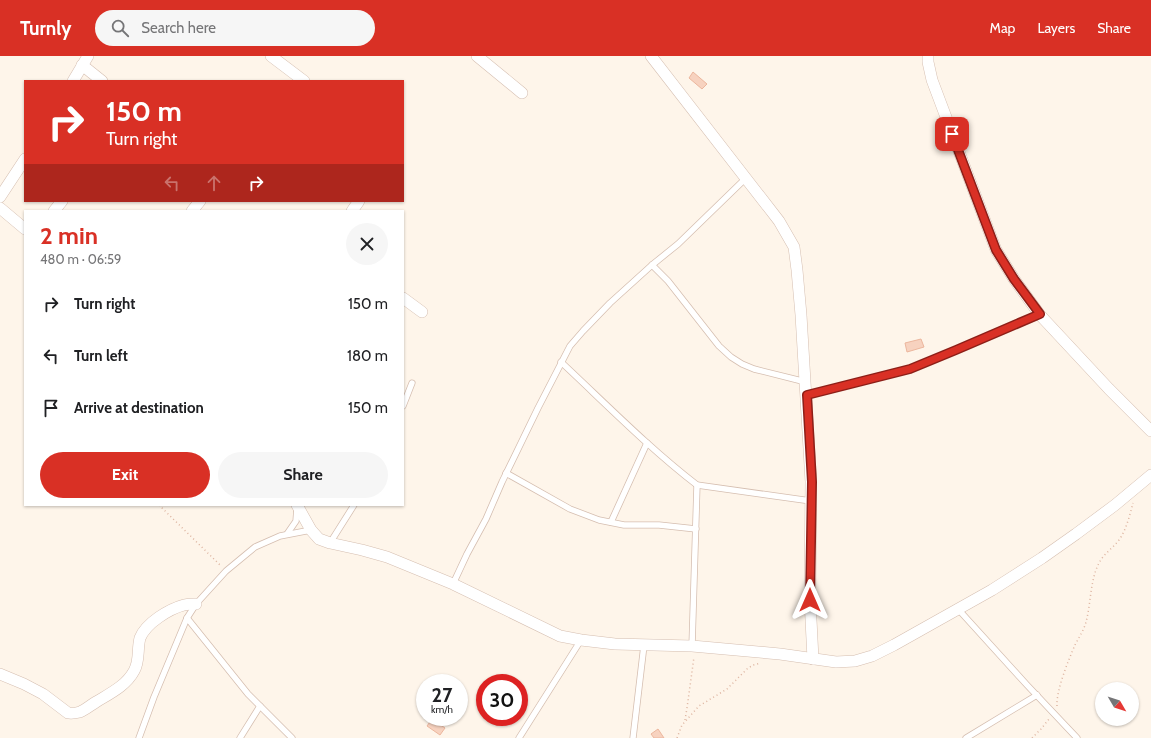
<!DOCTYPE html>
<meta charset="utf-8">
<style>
:root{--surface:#fff;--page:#f6f6f6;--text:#202124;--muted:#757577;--accent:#d93025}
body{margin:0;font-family:Cabin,sans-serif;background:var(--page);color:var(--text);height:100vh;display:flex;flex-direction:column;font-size:15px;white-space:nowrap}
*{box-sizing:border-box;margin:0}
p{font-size:13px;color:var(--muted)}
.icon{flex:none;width:22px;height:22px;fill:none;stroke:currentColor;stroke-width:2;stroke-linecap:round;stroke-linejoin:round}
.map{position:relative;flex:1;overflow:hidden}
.side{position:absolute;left:24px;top:154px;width:380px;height:296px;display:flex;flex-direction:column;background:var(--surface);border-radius:0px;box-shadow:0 1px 3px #0004}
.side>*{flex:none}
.banner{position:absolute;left:24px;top:24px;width:380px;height:122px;border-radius:0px;box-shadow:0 1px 3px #0004;background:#d93025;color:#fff;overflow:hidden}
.needle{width:26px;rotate:129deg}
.controls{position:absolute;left:1095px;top:626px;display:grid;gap:8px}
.controls a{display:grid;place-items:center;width:44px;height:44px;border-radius:50%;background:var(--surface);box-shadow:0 1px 3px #0004;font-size:20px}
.speed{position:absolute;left:416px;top:618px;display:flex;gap:8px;font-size:20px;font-weight:700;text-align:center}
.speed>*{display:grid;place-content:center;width:52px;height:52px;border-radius:50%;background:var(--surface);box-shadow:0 1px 3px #0004;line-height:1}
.speed small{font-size:10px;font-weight:400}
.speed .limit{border:6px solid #d22;background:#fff;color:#111}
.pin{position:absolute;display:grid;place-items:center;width:34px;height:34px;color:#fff;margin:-17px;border-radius:8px;box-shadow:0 2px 6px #0006}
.me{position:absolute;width:44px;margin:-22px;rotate:0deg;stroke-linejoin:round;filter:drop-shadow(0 0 3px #0008)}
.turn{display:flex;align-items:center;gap:14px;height:84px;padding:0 16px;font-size:18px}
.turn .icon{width:52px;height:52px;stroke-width:2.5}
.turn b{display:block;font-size:28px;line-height:34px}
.lanes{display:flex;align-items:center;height:38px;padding:0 16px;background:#0003;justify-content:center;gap:20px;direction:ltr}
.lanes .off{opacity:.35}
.round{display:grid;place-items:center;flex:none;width:42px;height:42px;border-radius:21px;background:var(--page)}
.head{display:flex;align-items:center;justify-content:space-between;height:68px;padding:0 16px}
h1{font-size:24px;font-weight:800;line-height:30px;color:var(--accent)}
.cta{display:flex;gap:8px;margin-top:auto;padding:8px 16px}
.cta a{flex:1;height:46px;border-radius:24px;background:var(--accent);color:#fff;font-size:16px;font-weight:800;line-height:46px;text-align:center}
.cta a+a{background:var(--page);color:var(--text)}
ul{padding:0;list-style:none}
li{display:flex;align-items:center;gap:12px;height:52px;padding:0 16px}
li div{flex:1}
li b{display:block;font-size:15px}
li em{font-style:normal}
header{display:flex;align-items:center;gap:24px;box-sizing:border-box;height:56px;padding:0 20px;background:var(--accent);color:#fff}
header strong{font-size:19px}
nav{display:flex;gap:22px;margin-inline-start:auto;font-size:14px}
.search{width:280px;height:36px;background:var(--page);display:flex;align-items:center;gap:10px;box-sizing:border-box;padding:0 14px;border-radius:22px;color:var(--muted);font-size:15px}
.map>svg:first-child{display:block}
</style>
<header>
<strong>Turnly</strong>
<div class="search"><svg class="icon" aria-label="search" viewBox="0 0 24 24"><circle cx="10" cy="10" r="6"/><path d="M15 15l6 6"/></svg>Search here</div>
<nav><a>Map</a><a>Layers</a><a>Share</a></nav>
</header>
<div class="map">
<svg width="1151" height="682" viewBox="0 0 1151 682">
<rect width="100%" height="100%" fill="#fef5ea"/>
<!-- building -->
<g fill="#f7d2bf" stroke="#ecb69d">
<path d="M 693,16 L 707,28 L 702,33 L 689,22 Z"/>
<path d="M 921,283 L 924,291 L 907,296 L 905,287 Z"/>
<path d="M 432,663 L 445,672 L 440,679 L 427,670 Z"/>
<path d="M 658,673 L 664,682 L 654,682 L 651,678 Z"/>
</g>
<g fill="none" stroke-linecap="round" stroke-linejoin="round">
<!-- service casing -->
<g stroke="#d5beb0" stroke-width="7">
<g id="service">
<path d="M 652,209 L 668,225 L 719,290 L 731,301 L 742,308 L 754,313 L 806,326"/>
<path d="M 561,306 C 606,348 649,392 697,429 L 811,445"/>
<path d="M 807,339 L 909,313 L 956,294 L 1040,259"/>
<path d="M 403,350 L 412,327"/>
<path d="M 506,417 L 570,453 L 599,464 L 624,469 L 659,469 L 696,473"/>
<path d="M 611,466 L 647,387"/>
<path d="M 287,478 L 296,465 L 297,452"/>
<path d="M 330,487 L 354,449"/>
<path d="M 453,528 L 467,498 L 486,463 L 502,426 L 538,352 L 570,290 L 583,275 L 610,247 L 652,209 L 678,188 L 745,123"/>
<path d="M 958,553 L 1027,629 L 1077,682"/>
<path d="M 187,562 L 248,638 L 292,682"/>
<path d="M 692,590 L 697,429"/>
<path d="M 139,682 L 154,641 L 187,562 L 196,548 L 226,515 L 255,491 L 280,480 L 311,474"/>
<path d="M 240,682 L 260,650"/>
<path d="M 519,682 L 581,584"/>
<path d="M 633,682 L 644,589"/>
<path d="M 966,682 L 1037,639"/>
</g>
</g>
<!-- minor casing -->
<g stroke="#d5beb0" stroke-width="12">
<g id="minor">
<path d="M 271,0 L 304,25"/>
<path d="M 477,0 L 522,37"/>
<path d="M 651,0 L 779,165 L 794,191 L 797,214 L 801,259 L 811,426 L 810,544 L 813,603"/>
<path d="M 928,0 L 928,6 L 932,24 L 996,194 L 1014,223 L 1040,259 L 1109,333 L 1151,375"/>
<path d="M 82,9 L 102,25"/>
<path d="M 73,25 L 88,0"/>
<path d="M 0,141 L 25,103"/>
<path d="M 0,152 L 25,173"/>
<path d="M 54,155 L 62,145"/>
<path d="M 192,155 L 200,145"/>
<path d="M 352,155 L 359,145"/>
<path d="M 403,242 L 422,256"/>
<path d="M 297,449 L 311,474 L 319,483 L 330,487 L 362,494 L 387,501 L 453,528 L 560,580 L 581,584 L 615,588 L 692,590 L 780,598 L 836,606 L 855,605 L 872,600 L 894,589 L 992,534 L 1042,502 L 1076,478 L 1115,449 L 1151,419"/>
<path d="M 0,618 L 24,628 L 43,638 L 68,657 C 72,658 76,657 80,656 C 85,654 91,649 96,646 C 109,638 126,630 134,615 C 140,605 137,593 140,582 C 146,567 169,553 184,549 C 188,548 192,548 196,548"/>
</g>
</g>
<!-- path -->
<g stroke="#ddb4a0" stroke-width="1.5" stroke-dasharray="1 3" stroke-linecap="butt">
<path d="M 159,449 L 220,509"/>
<path d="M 1057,650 C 1056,634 1069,603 1075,589 C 1079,581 1084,574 1086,566 C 1091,548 1090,524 1099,507 C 1104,497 1115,491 1121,481 C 1127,471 1130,458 1133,447"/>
<path d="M 685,664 L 687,652 L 694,601"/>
<path d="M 677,682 L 682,669 L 699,650 L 727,633 L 747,613 L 753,609 L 761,607"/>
<path d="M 1032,682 L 1041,673 L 1049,663"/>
</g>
<!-- service -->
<use href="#service" stroke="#fff" stroke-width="5.5"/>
<!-- minor -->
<use href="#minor" stroke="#fff" stroke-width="11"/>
</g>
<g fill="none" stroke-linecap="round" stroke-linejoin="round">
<!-- route casing -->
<g stroke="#8d1f18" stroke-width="10">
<path id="route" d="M 810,544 L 812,426 L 807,339 L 910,313 L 956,294 L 1040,258 L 1014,223 L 996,194 L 952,78"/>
</g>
<!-- route -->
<use href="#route" stroke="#d93025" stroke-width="7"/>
</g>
</svg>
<div class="controls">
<a><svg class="needle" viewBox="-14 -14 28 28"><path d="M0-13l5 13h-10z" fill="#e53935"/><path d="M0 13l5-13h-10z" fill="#757577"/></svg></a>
</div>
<div class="speed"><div>27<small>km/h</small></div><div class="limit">30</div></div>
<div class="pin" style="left:952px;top:78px;background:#d93025"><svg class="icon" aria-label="arrive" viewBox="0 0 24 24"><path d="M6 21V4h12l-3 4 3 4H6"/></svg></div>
<svg class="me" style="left:810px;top:544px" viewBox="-20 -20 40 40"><path d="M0-17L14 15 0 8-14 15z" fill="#d93025" stroke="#fff" stroke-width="4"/></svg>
<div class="banner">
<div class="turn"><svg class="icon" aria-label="right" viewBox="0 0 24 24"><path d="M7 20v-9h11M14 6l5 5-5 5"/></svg><div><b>150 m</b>Turn right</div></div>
<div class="lanes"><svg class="icon off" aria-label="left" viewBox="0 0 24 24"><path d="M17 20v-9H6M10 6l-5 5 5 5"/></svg><svg class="icon off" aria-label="ahead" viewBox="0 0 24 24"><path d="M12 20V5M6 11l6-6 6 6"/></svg><svg class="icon" aria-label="right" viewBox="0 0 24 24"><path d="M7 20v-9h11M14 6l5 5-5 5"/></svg></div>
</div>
<section class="side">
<div class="head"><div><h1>2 min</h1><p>480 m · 06:59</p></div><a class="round"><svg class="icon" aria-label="close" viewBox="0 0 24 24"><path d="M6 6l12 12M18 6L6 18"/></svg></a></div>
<ul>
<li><svg class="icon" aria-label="right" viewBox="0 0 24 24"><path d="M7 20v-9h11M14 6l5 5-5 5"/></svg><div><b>Turn right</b></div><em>150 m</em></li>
<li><svg class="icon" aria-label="left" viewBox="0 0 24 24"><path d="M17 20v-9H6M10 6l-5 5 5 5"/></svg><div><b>Turn left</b></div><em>180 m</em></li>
<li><svg class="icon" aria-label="arrive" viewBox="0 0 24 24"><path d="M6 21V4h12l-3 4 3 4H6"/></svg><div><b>Arrive at destination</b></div><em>150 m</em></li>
</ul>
<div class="cta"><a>Exit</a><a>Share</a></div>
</section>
</div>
